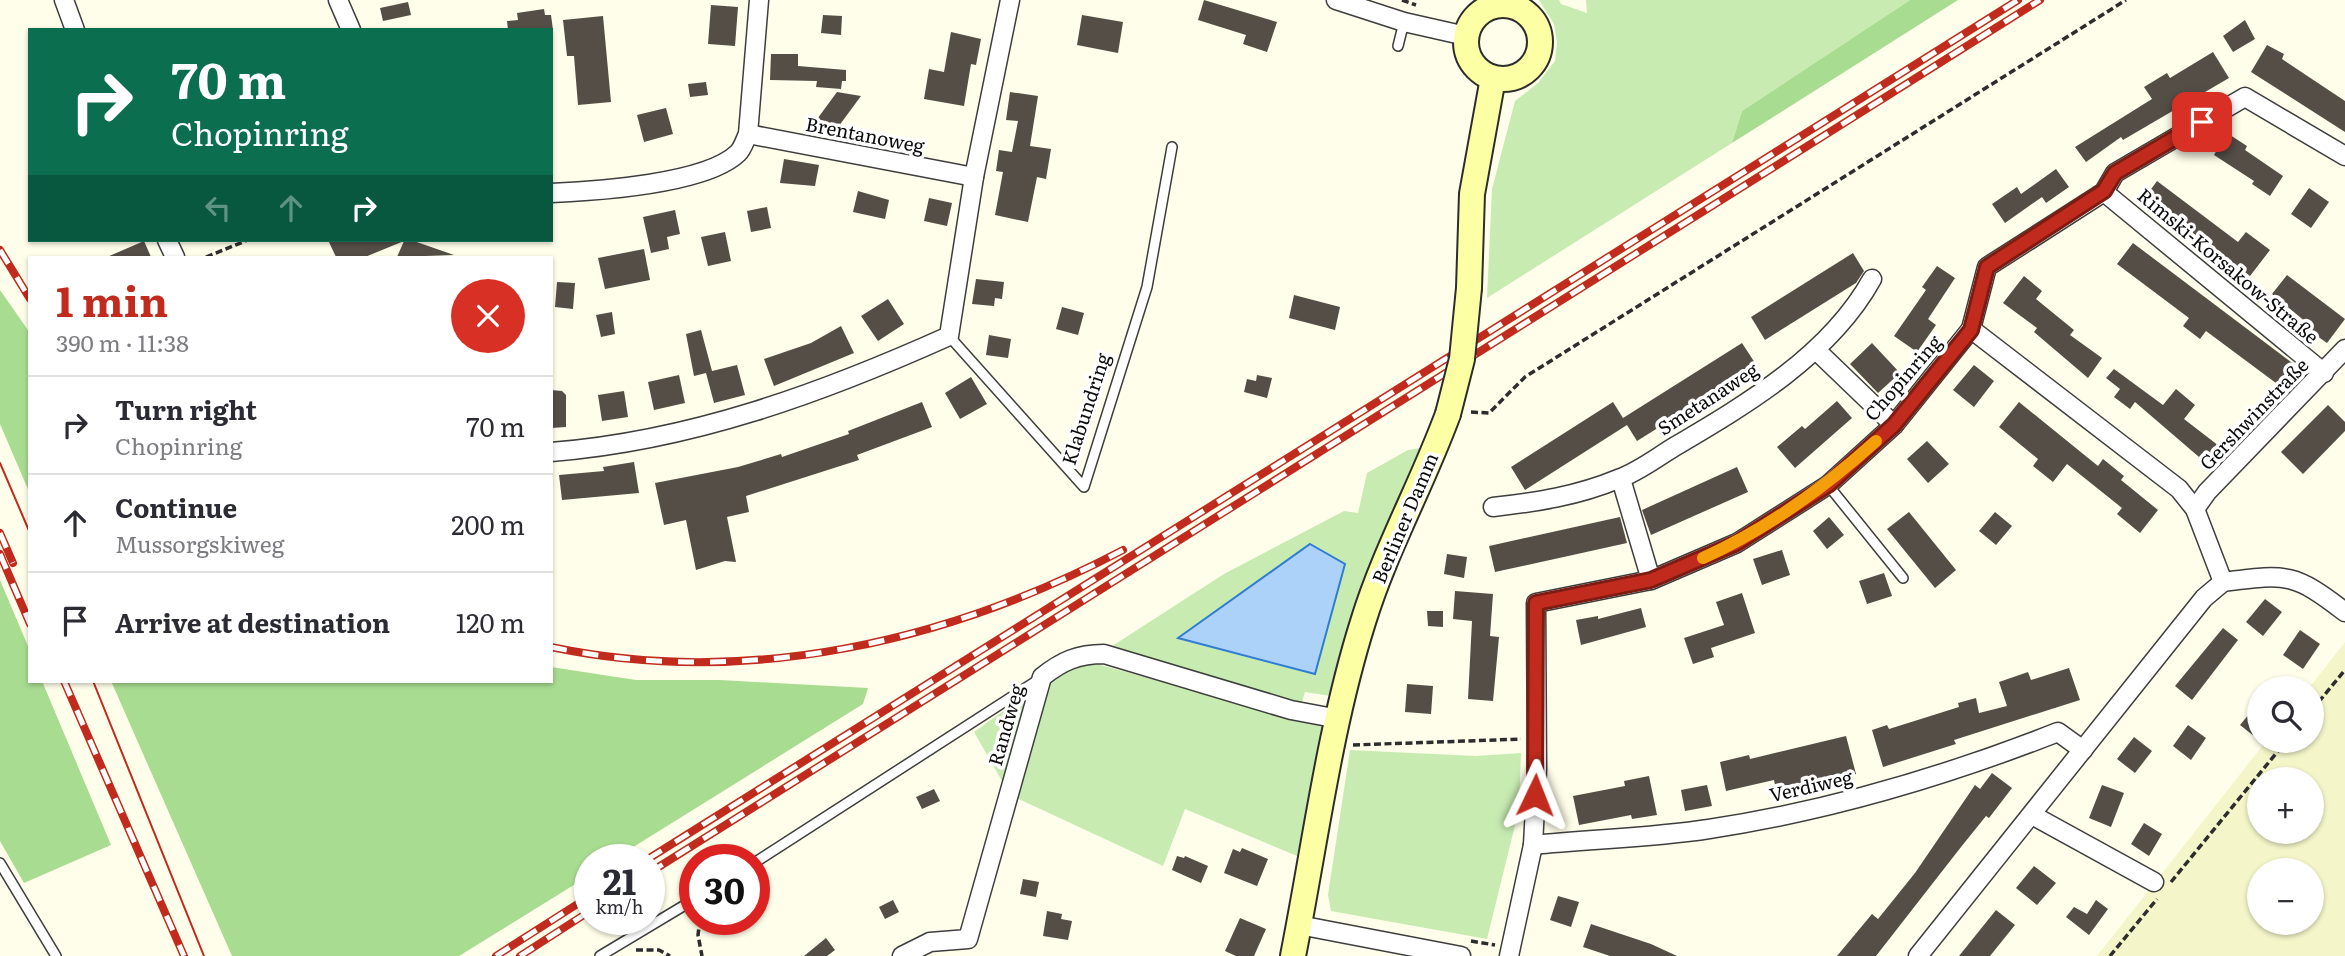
<!DOCTYPE html>
<meta charset="utf-8">
<style>
:root{--surface:#fff;--page:#f2f2f3;--text:#2b2b33;--muted:#7c7c81;--line:#e1e1e2;--accent:#c12b1d}
body{margin:0;font-family:Literata,serif;background:var(--page);color:var(--text);height:100vh;display:flex;flex-direction:column;font-size:26px;white-space:nowrap}
*{box-sizing:border-box;margin:0}
p{font-size:23px;color:var(--muted)}
.icon{flex:none;width:38px;height:38px;fill:none;stroke:currentColor;stroke-width:2;stroke-linecap:round;stroke-linejoin:round}
.map{position:relative;flex:1;overflow:hidden}
.side{position:absolute;left:28px;top:256px;width:525px;height:427px;display:flex;flex-direction:column;background:var(--surface);border-radius:0px;box-shadow:0 2px 5px #0004}
.side>*{flex:none}
.hud{position:absolute;left:28px;top:28px;width:525px;height:214px;border-radius:0px;box-shadow:0 2px 5px #0004;background:#0b6e4f;color:#fff;overflow:hidden}
.tools{position:absolute;left:2247px;top:676px;display:grid;gap:14px}
.tools a{display:grid;place-items:center;width:77px;height:77px;border-radius:50%;background:var(--surface);box-shadow:0 2px 5px #0004;font-size:35px}
.speed{position:absolute;left:574px;top:844px;display:flex;gap:14px;font-size:35px;font-weight:700;text-align:center}
.speed>*{display:grid;place-content:center;width:91px;height:91px;border-radius:50%;background:var(--surface);box-shadow:0 2px 5px #0004;line-height:1}
.speed small{font-size:18px;font-weight:400}
.speed .limit{border:10px solid #d22;background:#fff;color:#111}
.pin{position:absolute;display:grid;place-items:center;width:60px;height:60px;color:#fff;margin:-30px;border-radius:14px;box-shadow:0 4px 10px #0006}
.me{position:absolute;width:77px;margin:-38px;rotate:2deg;stroke-linejoin:round;filter:drop-shadow(0 0 5px #0008)}
.turn{display:flex;align-items:center;gap:24px;height:147px;padding:0 28px;font-size:32px}
.turn .icon{width:91px;height:91px;stroke-width:2.5}
.turn b{display:block;font-size:49px;line-height:60px}
.lanes{display:flex;align-items:center;height:66px;padding:0 28px;background:#0003;justify-content:center;gap:35px;direction:ltr}
.lanes .off{opacity:.35}
.round{display:grid;place-items:center;flex:none;width:74px;height:74px;border-radius:37px;background:var(--page)}
.overview{display:flex;align-items:center;justify-content:space-between;height:119px;padding:0 28px}
h1{font-size:42px;font-weight:700;line-height:52px;color:var(--accent)}
ul{padding:0;list-style:none}
li{display:flex;align-items:center;gap:21px;height:98px;padding:0 28px;border-top:2px solid var(--line)}
li div{flex:1}
li b{display:block;font-size:26px}
li em{font-style:normal}
.map>svg:first-child{display:block}
</style>
<div class="map">
<svg width="2345" height="956" viewBox="0 0 2345 956">
<rect width="100%" height="100%" fill="#fffeea"/>
<!-- farmland -->
<path fill="#f4f6c9" fill-rule="evenodd" d="M 2345,642 L 2345,956 L 2097,956 L 2267,740 L 2312,740 L 2312,688 L 2309,688 ZM 2259,779 L 2312,779 L 2312,831 L 2259,831 ZM 2259,870 L 2312,870 L 2312,922 L 2259,922 Z"/>
<!-- green -->
<g fill="#c8ebb2">
<path d="M 1539,0 L 1559,0 L 1561,4 L 1587,13 L 1586,0 L 1910,0 L 1742,111 L 1732,143 L 1487,298 L 1492,189 L 1515,101 L 1538,83 L 1555,61 L 1557,42 L 1554,24 Z"/>
<path d="M 1420,448 L 1363,580 L 1331,696 L 1305,692 L 1301,705 L 1106,650 L 1224,574 L 1344,511 L 1358,513 L 1367,473 L 1408,450 Z"/>
<path d="M 1086,661 L 1324,726 L 1297,856 L 1185,809 L 1163,866 L 1010,795 L 974,732 L 1045,681 Z"/>
<path d="M 1350,750 L 1476,756 L 1521,753 L 1519,809 L 1487,939 L 1331,911 L 1328,895 Z"/>
</g>
<!-- forest -->
<g fill="#a8dc90">
<path d="M 1910,0 L 1958,0 L 1732,143 L 1742,111 Z"/>
<path d="M 0,290 L 30,333 L 30,494 L 0,424 Z"/>
<path d="M 0,580 L 30,651 L 30,681 L 42,681 L 111,845 L 24,883 L 0,841 Z"/>
<path d="M 551,667 L 636,680 L 720,680 L 868,688 L 863,704 L 614,859 L 590,859 L 590,875 L 459,956 L 232,956 L 111,681 L 551,681 Z"/>
</g>
<!-- water -->
<path fill="#acd2f9" stroke="#2f7cd4" stroke-width="2" d="M 1310,544 L 1345,564 L 1315,674 L 1178,638 Z"/>
<!-- building -->
<g fill="#544e47">
<path d="M 1204,0 L 1277,22 L 1267,52 L 1243,44 L 1246,35 L 1198,20 Z"/>
<path d="M 408,2 L 411,15 L 383,21 L 380,8 Z"/>
<path d="M 711,5 L 738,7 L 735,46 L 708,44 Z"/>
<path d="M 544,9 L 545,15 L 551,15 L 553,30 L 508,30 L 507,21 L 518,20 L 517,13 Z"/>
<path d="M 823,15 L 842,16 L 841,35 L 821,33 Z"/>
<path d="M 1082,15 L 1123,22 L 1118,53 L 1077,45 Z"/>
<path d="M 603,16 L 611,102 L 578,105 L 574,56 L 567,56 L 563,20 Z"/>
<path d="M 2245,20 L 2255,39 L 2233,52 L 2223,36 Z"/>
<path d="M 951,32 L 981,39 L 976,65 L 971,64 L 964,106 L 924,99 L 929,69 L 944,72 Z"/>
<path d="M 2267,45 L 2284,54 L 2282,59 L 2345,101 L 2345,132 L 2251,72 Z"/>
<path d="M 2213,52 L 2229,78 L 2123,140 L 2121,137 L 2086,162 L 2075,147 L 2152,99 L 2144,87 L 2167,73 L 2170,78 Z"/>
<path d="M 771,54 L 798,54 L 798,66 L 846,70 L 846,81 L 842,81 L 841,89 L 816,87 L 817,81 L 770,80 Z"/>
<path d="M 706,82 L 708,95 L 690,97 L 688,84 Z"/>
<path d="M 837,92 L 861,96 L 830,138 L 812,126 Z"/>
<path d="M 1010,92 L 1038,96 L 1030,146 L 1051,149 L 1046,179 L 1037,177 L 1028,222 L 995,215 L 1003,172 L 996,171 L 999,150 L 1012,152 L 1018,121 L 1006,120 Z"/>
<path d="M 666,108 L 673,134 L 644,142 L 637,115 Z"/>
<path d="M 2227,133 L 2247,146 L 2245,150 L 2283,176 L 2270,196 L 2252,184 L 2254,181 L 2214,155 Z"/>
<path d="M 784,159 L 819,165 L 815,186 L 780,183 Z"/>
<path d="M 2056,169 L 2069,187 L 2046,203 L 2042,197 L 2005,223 L 1992,204 L 2017,187 L 2021,194 Z"/>
<path d="M 2157,181 L 2238,242 L 2246,232 L 2270,250 L 2250,276 L 2162,211 L 2158,216 L 2141,203 Z"/>
<path d="M 2309,188 L 2329,202 L 2311,228 L 2291,214 Z"/>
<path d="M 858,191 L 889,200 L 885,219 L 853,212 Z"/>
<path d="M 929,198 L 952,203 L 947,226 L 924,221 Z"/>
<path d="M 767,207 L 771,228 L 751,232 L 747,211 Z"/>
<path d="M 675,210 L 680,234 L 667,237 L 669,249 L 651,253 L 643,217 Z"/>
<path d="M 725,232 L 731,261 L 708,266 L 701,237 Z"/>
<path d="M 328,240 L 411,240 L 454,255 L 397,257 L 404,241 L 365,257 L 336,257 Z"/>
<path d="M 144,241 L 151,257 L 107,257 Z"/>
<path d="M 2133,243 L 2299,368 L 2284,389 L 2206,331 L 2200,339 L 2183,326 L 2189,318 L 2117,264 Z"/>
<path d="M 644,249 L 650,280 L 605,289 L 598,258 Z"/>
<path d="M 1853,253 L 1864,271 L 1856,283 L 1765,340 L 1751,317 Z"/>
<path d="M 1937,266 L 1955,278 L 1928,319 L 1936,325 L 1917,352 L 1894,336 L 1926,290 L 1922,287 Z"/>
<path d="M 2287,275 L 2345,319 L 2327,343 L 2304,327 L 2307,323 L 2272,294 Z"/>
<path d="M 2024,276 L 2042,291 L 2036,299 L 2074,330 L 2070,335 L 2102,358 L 2088,378 L 2034,332 L 2037,328 L 2003,303 Z"/>
<path d="M 976,279 L 1004,282 L 1002,299 L 995,298 L 994,306 L 972,304 Z"/>
<path d="M 557,282 L 575,283 L 573,309 L 555,307 Z"/>
<path d="M 1294,295 L 1340,307 L 1335,330 L 1289,318 Z"/>
<path d="M 888,299 L 904,324 L 878,341 L 861,316 Z"/>
<path d="M 1062,307 L 1084,313 L 1078,335 L 1056,329 Z"/>
<path d="M 612,312 L 615,334 L 601,337 L 596,315 Z"/>
<path d="M 841,326 L 854,353 L 774,386 L 764,359 L 811,343 Z"/>
<path d="M 701,330 L 712,371 L 737,365 L 745,395 L 714,403 L 706,373 L 694,376 L 686,334 Z"/>
<path d="M 989,335 L 1011,339 L 1008,358 L 986,355 Z"/>
<path d="M 1742,343 L 1757,366 L 1637,441 L 1627,425 L 1525,490 L 1511,467 L 1613,402 L 1623,418 Z"/>
<path d="M 1872,343 L 1900,373 L 1878,393 L 1850,364 Z"/>
<path d="M 1974,365 L 1994,381 L 1974,407 L 1953,390 Z"/>
<path d="M 2114,369 L 2163,405 L 2176,389 L 2195,405 L 2184,419 L 2219,446 L 2206,463 L 2135,402 L 2130,409 L 2114,397 L 2120,389 L 2106,378 Z"/>
<path d="M 679,375 L 685,403 L 654,410 L 648,382 Z"/>
<path d="M 1257,375 L 1272,378 L 1267,398 L 1244,392 L 1247,379 L 1256,381 Z"/>
<path d="M 971,377 L 987,404 L 960,419 L 945,393 Z"/>
<path d="M 551,390 L 562,391 L 566,395 L 566,427 L 551,428 Z"/>
<path d="M 624,391 L 628,417 L 602,421 L 598,395 Z"/>
<path d="M 1837,401 L 1852,418 L 1795,468 L 1777,447 L 1802,426 L 1805,429 Z"/>
<path d="M 922,402 L 932,427 L 857,455 L 859,460 L 746,496 L 749,512 L 727,517 L 736,562 L 725,561 L 696,570 L 686,520 L 664,525 L 655,483 L 738,467 L 781,454 L 782,457 L 849,434 L 848,431 Z"/>
<path d="M 2019,402 L 2098,466 L 2103,459 L 2124,476 L 2121,480 L 2158,510 L 2140,533 L 2117,514 L 2122,508 L 2067,464 L 2053,482 L 2033,466 L 2038,459 L 1999,427 Z"/>
<path d="M 2328,405 L 2345,422 L 2345,431 L 2303,474 L 2281,452 Z"/>
<path d="M 1927,441 L 1949,464 L 1928,483 L 1907,459 Z"/>
<path d="M 634,462 L 639,493 L 562,500 L 559,475 L 604,471 L 603,467 Z"/>
<path d="M 1737,467 L 1748,492 L 1651,535 L 1642,510 Z"/>
<path d="M 1909,512 L 1956,570 L 1935,588 L 1887,529 Z"/>
<path d="M 1995,512 L 2012,526 L 1996,545 L 1979,531 Z"/>
<path d="M 1620,517 L 1627,543 L 1495,572 L 1489,546 Z"/>
<path d="M 1829,517 L 1844,535 L 1827,549 L 1813,531 Z"/>
<path d="M 1782,550 L 1790,575 L 1762,585 L 1753,559 Z"/>
<path d="M 1447,554 L 1467,557 L 1464,578 L 1444,574 Z"/>
<path d="M 1884,573 L 1892,596 L 1867,604 L 1859,581 Z"/>
<path d="M 1455,591 L 1493,594 L 1490,636 L 1499,637 L 1493,701 L 1468,699 L 1472,621 L 1453,619 Z"/>
<path d="M 1742,593 L 1755,633 L 1711,648 L 1714,657 L 1693,664 L 1684,638 L 1724,625 L 1716,602 Z"/>
<path d="M 2265,599 L 2282,612 L 2263,636 L 2246,622 Z"/>
<path d="M 1641,608 L 1646,627 L 1581,645 L 1576,620 L 1598,616 L 1598,619 Z"/>
<path d="M 1427,611 L 1443,611 L 1443,627 L 1428,626 Z"/>
<path d="M 2223,628 L 2238,640 L 2192,700 L 2175,686 Z"/>
<path d="M 2300,630 L 2320,644 L 2303,669 L 2283,655 Z"/>
<path d="M 2069,668 L 2080,700 L 1954,740 L 1956,744 L 1883,767 L 1872,730 L 1887,725 L 1889,729 L 1959,707 L 1958,703 L 1976,698 L 1979,713 L 2007,706 L 1999,682 L 2028,672 L 2031,680 Z"/>
<path d="M 1407,684 L 1433,686 L 1431,714 L 1405,712 Z"/>
<path d="M 2259,702 L 2259,740 L 2240,725 Z"/>
<path d="M 2188,725 L 2206,738 L 2191,760 L 2173,746 Z"/>
<path d="M 1846,736 L 1856,774 L 1777,795 L 1774,780 L 1726,791 L 1720,762 L 1749,755 L 1750,759 Z"/>
<path d="M 2134,737 L 2152,751 L 2135,773 L 2117,759 Z"/>
<path d="M 1992,773 L 2012,788 L 1989,818 L 1986,816 L 1961,847 L 1876,956 L 1837,956 L 1872,914 L 1878,919 L 1915,873 L 1975,785 L 1980,789 Z"/>
<path d="M 1649,776 L 1657,815 L 1632,819 L 1631,815 L 1579,825 L 1573,796 L 1625,786 L 1624,781 Z"/>
<path d="M 1707,785 L 1712,806 L 1685,811 L 1681,790 Z"/>
<path d="M 2102,785 L 2124,793 L 2111,827 L 2089,818 Z"/>
<path d="M 934,789 L 940,801 L 922,809 L 916,797 Z"/>
<path d="M 2144,823 L 2162,834 L 2149,856 L 2131,844 Z"/>
<path d="M 1242,848 L 1268,859 L 1257,886 L 1224,873 L 1233,849 L 1240,852 Z"/>
<path d="M 1177,856 L 1184,858 L 1185,856 L 1208,866 L 1201,883 L 1172,870 Z"/>
<path d="M 2034,866 L 2056,883 L 2037,905 L 2016,888 Z"/>
<path d="M 1023,879 L 1039,882 L 1036,897 L 1020,894 Z"/>
<path d="M 1558,896 L 1579,902 L 1571,927 L 1550,920 Z"/>
<path d="M 893,900 L 899,912 L 885,919 L 879,907 Z"/>
<path d="M 2096,900 L 2108,909 L 2089,935 L 2066,917 L 2074,907 L 2087,914 Z"/>
<path d="M 1996,910 L 2015,925 L 1990,956 L 1959,956 Z"/>
<path d="M 1047,911 L 1062,914 L 1061,919 L 1072,921 L 1068,940 L 1043,936 Z"/>
<path d="M 1240,918 L 1266,929 L 1254,956 L 1236,956 L 1225,951 Z"/>
<path d="M 1591,924 L 1651,944 L 1677,956 L 1610,956 L 1583,947 Z"/>
<path d="M 826,938 L 835,950 L 827,956 L 804,956 Z"/>
</g>
<g fill="none" stroke-linecap="round" stroke-linejoin="round">
<!-- lane casing -->
<g stroke="#3e3e3e" stroke-width="12">
<g id="lane">
<path d="M 1398,46 L 1404,22"/>
<path d="M 949,336 L 1084,487 L 1147,287 L 1172,147"/>
<path d="M 1828,485 L 1903,578"/>
<path d="M 0,863 L 56,956"/>
<path d="M 754,863 L 1038,680"/>
<path d="M 600,956 L 695,899"/>
</g>
</g>
<!-- street casing -->
<g stroke="#3e3e3e" stroke-width="21">
<g id="street">
<path d="M 64,0 L 75,30"/>
<path d="M 338,0 L 351,30"/>
<path d="M 1336,0 L 1404,22 L 1466,36"/>
<path d="M 748,134 L 974,177"/>
<path d="M 2104,192 L 2324,373"/>
<path d="M 551,193 C 596,191 706,184 738,153 C 743,148 745,140 748,134 L 759,0"/>
<path d="M 167,240 L 175,257"/>
<path d="M 1971,329 L 2179,489 L 2195,509 L 2223,582"/>
<path d="M 1816,350 L 1894,425"/>
<path d="M 551,452 C 691,441 822,393 949,336 L 974,177 L 1010,0"/>
<path d="M 1621,479 L 1651,580"/>
<path d="M 1493,507 C 1537,502 1577,496 1618,479 C 1638,472 1656,458 1674,447 C 1747,404 1830,355 1872,279"/>
<path d="M 2195,509 L 2207,492 L 2345,349"/>
<path d="M 2223,582 C 2287,574 2293,572 2345,612"/>
<path d="M 2032,815 L 2154,882"/>
<path d="M 1533,845 C 1591,839 1651,838 1709,829 C 1828,811 1946,776 2058,732 L 2083,750"/>
<path d="M 1299,925 L 1461,956"/>
<path d="M 902,956 L 930,942 L 968,939 L 1042,677 C 1062,661 1078,654 1104,654 L 1291,710 L 1339,719"/>
<path d="M 1509,956 L 1533,845 L 1537,770 L 1536,603 L 1651,580 L 1737,543 L 1828,485 L 1894,425 L 1971,329 L 1987,267 L 2104,192 L 2115,173 L 2245,97 L 2345,156"/>
<path d="M 1918,956 L 2204,598 L 2223,582"/>
</g>
</g>
<!-- secondary casing -->
<g stroke="#2d2d2d" stroke-width="28">
<g id="secondary">
<circle cx="1503" cy="42" r="37"/>
<path d="M 1469,288 L 1472,194 L 1493,78"/>
<path d="M 1293,956 C 1315,845 1329,730 1363,622 C 1385,550 1422,485 1448,414"/>
</g>
</g>
<!-- path -->
<g stroke="#2d2d2d" stroke-width="3.5" stroke-dasharray="7 3.5" stroke-linecap="butt">
<path d="M 1402,0 L 1416,5"/>
<path d="M 206,257 L 248,240"/>
<path d="M 1471,412 L 1489,413 L 1525,377 L 2126,0"/>
<path d="M 2312,710 L 2345,670"/>
<path d="M 1353,745 L 1521,739"/>
<path d="M 2171,882 L 2287,740"/>
<path d="M 700,919 L 698,935 L 702,956"/>
<path d="M 1471,941 L 1495,945"/>
<path d="M 636,950 L 659,950 L 670,956"/>
<path d="M 2110,956 L 2157,899"/>
</g>
<!-- lane -->
<use href="#lane" stroke="#fff" stroke-width="9"/>
<!-- street -->
<use href="#street" stroke="#fff" stroke-width="18"/>
<!-- secondary -->
<use href="#secondary" stroke="#fdffa5" stroke-width="24"/>
<!-- tram -->
<g stroke="#c12b1d" stroke-width="2">
<path d="M 0,463 L 30,533"/>
<path d="M 93,681 L 204,956"/>
</g>
<!-- rail casing -->
<g stroke="#c12b1d" stroke-width="8">
<g id="rail">
<path d="M 0,250 L 30,299"/>
<path d="M 0,533 L 13,563"/>
<path d="M 0,554 L 30,624"/>
<path d="M 551,647 C 748,688 948,642 1123,550"/>
<path d="M 64,681 L 184,956"/>
<path d="M 648,859 L 2018,0"/>
<path d="M 649,873 L 2040,0"/>
<path d="M 496,956 L 590,896"/>
<path d="M 520,956 L 590,911"/>
</g>
</g>
<!-- rail -->
<use href="#rail" stroke="#fff" stroke-width="5" stroke-dasharray="16" stroke-linecap="butt"/>
<!-- secondary-bridge casing -->
<g stroke="#2d2d2d" stroke-width="28" stroke-linecap="butt">
<path id="secondary-bridge" d="M 1448,414 L 1462,359 L 1469,288"/>
</g>
<!-- secondary-bridge -->
<use href="#secondary-bridge" stroke="#fdffa5" stroke-width="24"/>
</g>
<g fill="none" stroke-linecap="round" stroke-linejoin="round">
<!-- route casing -->
<g stroke="#7d1c13" stroke-width="18">
<path id="route" d="M 1535,795 L 1536,603 L 1651,580 L 1737,543 L 1828,485 L 1894,425 L 1971,330 L 1987,267 L 2104,191 L 2115,173 L 2202,122"/>
</g>
<!-- route -->
<use href="#route" stroke="#c12b1d" stroke-width="12"/>
<!-- slow -->
<path stroke="#f59e0b" stroke-width="12" d="M 1703,558 C 1767,529 1824,488 1876,441"/>
</g>
<g text-anchor="middle" stroke-width="7" stroke-linejoin="round" paint-order="stroke">
<!-- street labels -->
<g font-size="19" fill="#0b0b0b" stroke="#fff">
<text transform="translate(865 135) rotate(11)" y="7">Brentanoweg</text>
<text transform="translate(2228 266) rotate(40)" y="7">Rimski-Korsakow-Straße</text>
<text transform="translate(1903 378) rotate(-49)" y="7">Chopinring</text>
<text transform="translate(1708 399) rotate(-33)" y="7">Smetanaweg</text>
<text transform="translate(1086 409) rotate(-72)" y="7">Klabundring</text>
<text transform="translate(2254 414) rotate(-46)" y="7">Gershwinstraße</text>
<text transform="translate(1405 518) rotate(-67)" y="7">Berliner Damm</text>
<text transform="translate(1006 725) rotate(-74)" y="7">Randweg</text>
<text transform="translate(1811 786) rotate(-13)" y="7">Verdiweg</text>
</g>
</g>
</svg>
<div class="tools">
<a><svg class="icon" aria-label="search" viewBox="0 0 24 24"><circle cx="10" cy="10" r="6"/><path d="M15 15l6 6"/></svg></a>
<a>+</a>
<a>−</a>
</div>
<div class="speed"><div>21<small>km/h</small></div><div class="limit">30</div></div>
<div class="pin" style="left:2202px;top:122px;background:#d93025"><svg class="icon" aria-label="arrive" viewBox="0 0 24 24"><path d="M6 21V4h12l-3 4 3 4H6"/></svg></div>
<svg class="me" style="left:1535px;top:795px" viewBox="-20 -20 40 40"><path d="M0-17L14 15 0 8-14 15z" fill="#c12b1d" stroke="#fff" stroke-width="4"/></svg>
<div class="hud">
<div class="turn"><svg class="icon" aria-label="right" viewBox="0 0 24 24"><path d="M7 20v-9h11M14 6l5 5-5 5"/></svg><div><b>70 m</b>Chopinring</div></div>
<div class="lanes"><svg class="icon off" aria-label="left" viewBox="0 0 24 24"><path d="M17 20v-9H6M10 6l-5 5 5 5"/></svg><svg class="icon off" aria-label="ahead" viewBox="0 0 24 24"><path d="M12 20V5M6 11l6-6 6 6"/></svg><svg class="icon" aria-label="right" viewBox="0 0 24 24"><path d="M7 20v-9h11M14 6l5 5-5 5"/></svg></div>
</div>
<section class="side">
<div class="overview"><div><h1>1 min</h1><p>390 m · 11:38</p></div><a class="round" style="background:#d93025;color:#fff"><svg class="icon" aria-label="close" viewBox="0 0 24 24"><path d="M6 6l12 12M18 6L6 18"/></svg></a></div>
<ul>
<li><svg class="icon" aria-label="right" viewBox="0 0 24 24"><path d="M7 20v-9h11M14 6l5 5-5 5"/></svg><div><b>Turn right</b><p>Chopinring</p></div><em>70 m</em></li>
<li><svg class="icon" aria-label="ahead" viewBox="0 0 24 24"><path d="M12 20V5M6 11l6-6 6 6"/></svg><div><b>Continue</b><p>Mussorgskiweg</p></div><em>200 m</em></li>
<li><svg class="icon" aria-label="arrive" viewBox="0 0 24 24"><path d="M6 21V4h12l-3 4 3 4H6"/></svg><div><b>Arrive at destination</b></div><em>120 m</em></li>
</ul>
</section>
</div>
